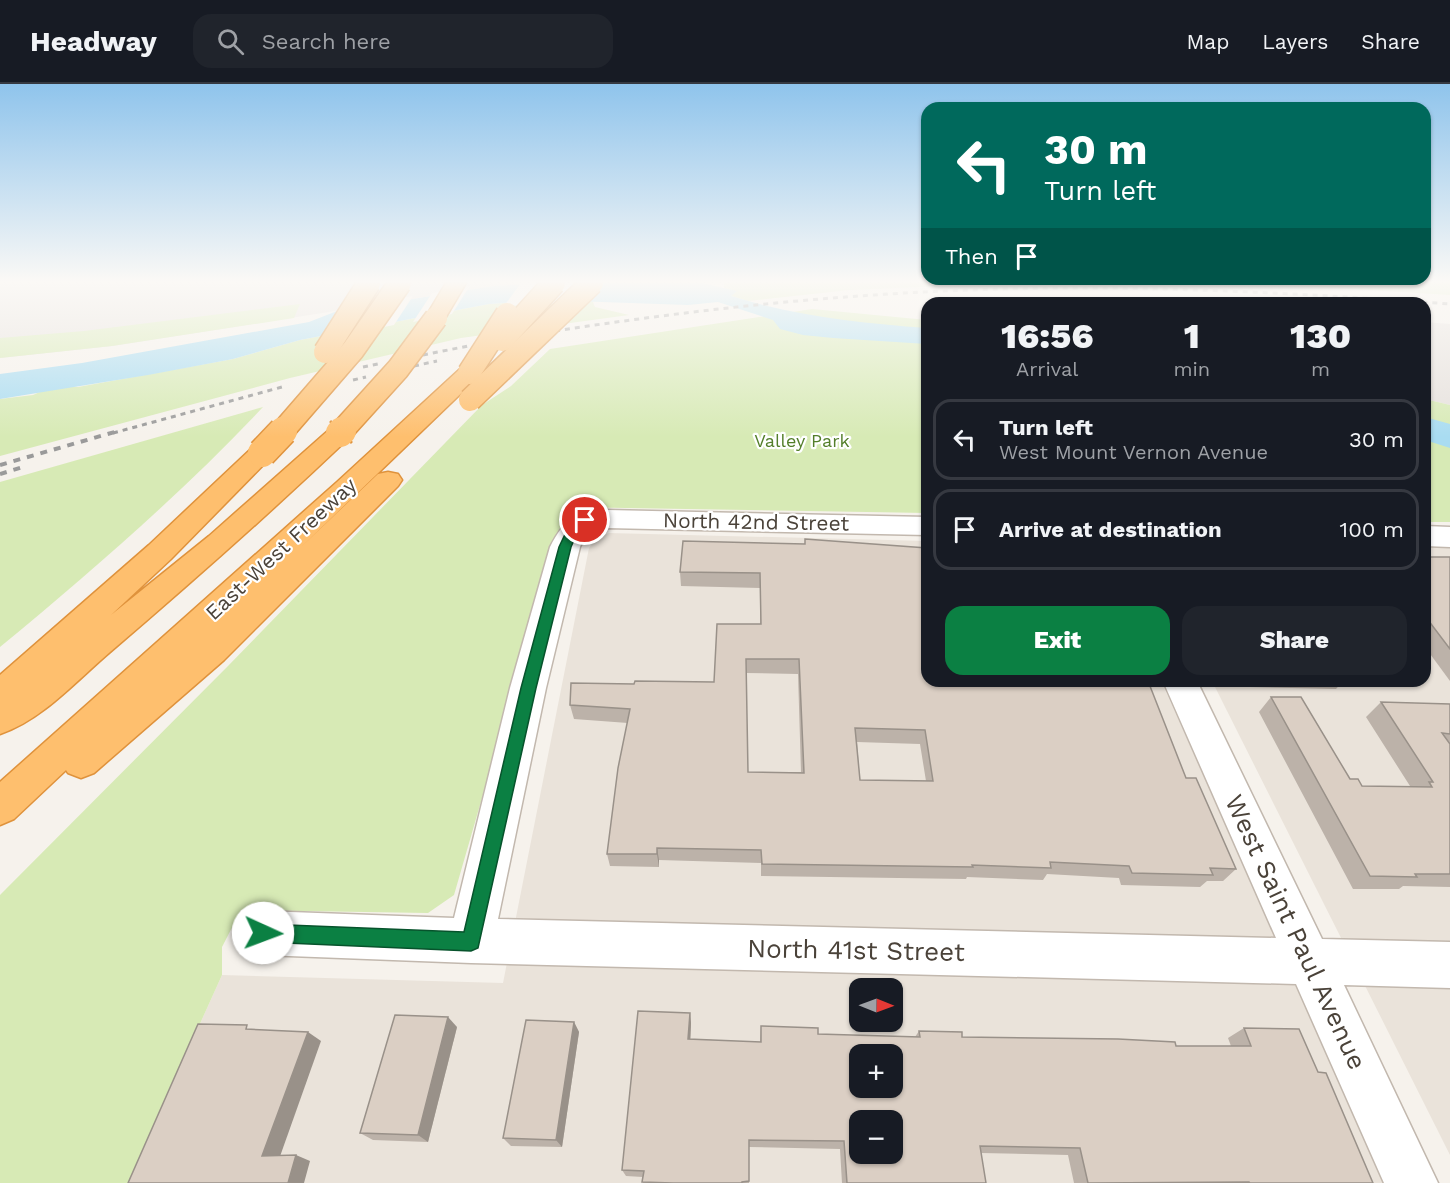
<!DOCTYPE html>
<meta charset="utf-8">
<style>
:root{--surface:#171b24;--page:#20242c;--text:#f1f3f6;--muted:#9ea1a6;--line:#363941;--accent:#0b8043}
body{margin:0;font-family:"Work Sans",sans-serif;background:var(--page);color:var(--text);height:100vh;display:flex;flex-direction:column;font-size:22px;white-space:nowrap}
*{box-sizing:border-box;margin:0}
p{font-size:20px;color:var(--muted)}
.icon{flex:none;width:33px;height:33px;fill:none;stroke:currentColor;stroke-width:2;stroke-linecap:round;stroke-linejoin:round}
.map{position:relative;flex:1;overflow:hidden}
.details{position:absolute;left:921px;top:213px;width:510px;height:390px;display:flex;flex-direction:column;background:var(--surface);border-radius:18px;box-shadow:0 2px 4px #0004}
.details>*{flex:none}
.banner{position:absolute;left:921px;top:18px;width:510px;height:183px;border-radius:18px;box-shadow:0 2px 4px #0004;background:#00695c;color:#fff;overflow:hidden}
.needle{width:39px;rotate:91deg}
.controls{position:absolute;left:849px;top:894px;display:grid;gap:12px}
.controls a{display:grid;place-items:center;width:54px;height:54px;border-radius:12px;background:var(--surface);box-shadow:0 2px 4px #0004;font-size:30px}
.pin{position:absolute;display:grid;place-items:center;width:51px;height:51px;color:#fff;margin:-26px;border:3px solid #fff;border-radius:50%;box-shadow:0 2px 6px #0007}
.me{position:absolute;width:66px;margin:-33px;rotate:92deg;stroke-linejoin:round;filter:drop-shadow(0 0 4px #0008)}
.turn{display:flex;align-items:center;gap:21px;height:126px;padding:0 24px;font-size:27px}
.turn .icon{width:78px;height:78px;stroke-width:2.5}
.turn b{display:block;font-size:42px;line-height:51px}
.then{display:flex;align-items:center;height:57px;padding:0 24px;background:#0003;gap:12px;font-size:22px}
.eta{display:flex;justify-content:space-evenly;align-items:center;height:102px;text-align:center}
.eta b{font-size:36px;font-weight:800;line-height:42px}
.action{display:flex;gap:12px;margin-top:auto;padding:12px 24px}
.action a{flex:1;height:69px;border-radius:18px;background:var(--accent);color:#fff;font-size:24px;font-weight:800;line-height:69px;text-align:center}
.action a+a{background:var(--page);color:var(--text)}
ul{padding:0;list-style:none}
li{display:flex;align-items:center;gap:18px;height:81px;margin:0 12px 9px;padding:0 12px;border:3px solid var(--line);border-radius:18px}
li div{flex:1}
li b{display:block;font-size:22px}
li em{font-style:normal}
header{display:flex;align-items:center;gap:36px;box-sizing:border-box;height:84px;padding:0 30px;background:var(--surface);border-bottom:2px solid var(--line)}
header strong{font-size:28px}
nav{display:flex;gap:33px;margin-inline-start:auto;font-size:21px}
.search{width:420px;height:54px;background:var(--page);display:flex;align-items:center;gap:15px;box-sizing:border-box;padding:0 21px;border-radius:18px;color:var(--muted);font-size:22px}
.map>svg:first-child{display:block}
</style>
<header>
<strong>Headway</strong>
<div class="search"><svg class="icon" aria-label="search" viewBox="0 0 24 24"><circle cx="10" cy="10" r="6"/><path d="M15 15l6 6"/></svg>Search here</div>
<nav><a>Map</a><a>Layers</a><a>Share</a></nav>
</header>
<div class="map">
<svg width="1450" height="1099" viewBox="0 0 1450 1099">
<rect width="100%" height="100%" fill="#f6f2ec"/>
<!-- residential -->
<g fill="#eae3da" fill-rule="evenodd">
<path d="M 609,449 L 927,457 L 927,597 L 1161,597 L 1388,1099 L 128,1099 L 222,891 L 503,899 L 589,464 L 597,454 ZM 860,904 L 892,904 L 892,938 L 860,938 ZM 860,970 L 892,970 L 892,1004 L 860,1004 ZM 860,1036 L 892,1036 L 892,1070 L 860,1070 Z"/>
<path d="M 1425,461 L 1450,461 L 1450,1071 L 1212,597 L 1425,597 Z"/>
</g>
<!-- industrial -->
<g fill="#e6e1dd">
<path d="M 0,199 L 544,199 L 494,202 L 112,262 L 0,274 Z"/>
<path d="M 1425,238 L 1450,240 L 1450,321 L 1425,315 Z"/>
</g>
<!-- green -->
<g fill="#d7eab5">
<path d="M 724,199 L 1021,199 L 849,206 L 748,217 L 731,212 L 736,207 L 724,204 Z"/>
<path d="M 1254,199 L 1450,199 L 1450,211 Z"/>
<path d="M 544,216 L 592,216 L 595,223 L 629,231 L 461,254 L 290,294 L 0,372 L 0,315 L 33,311 L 53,302 L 78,303 L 233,275 L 300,256 L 489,220 Z"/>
<path d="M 300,220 L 294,234 L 112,262 L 0,274 L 0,254 L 84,247 Z"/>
<path d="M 812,225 L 927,236 L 927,429 L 566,423 L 454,811 L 428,829 L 241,826 L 222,863 L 222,891 L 128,1099 L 0,1099 L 0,811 L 228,582 L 482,321 L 511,302 L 550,265 Z"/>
<path d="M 1425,315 L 1450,321 L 1450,438 L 1425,438 Z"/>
<path d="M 263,323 C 181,410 91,488 0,563 L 0,398 Z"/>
</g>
<!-- water -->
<g fill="#a9dcf1">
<path d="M 544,199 L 702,199 L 737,207 L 731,212 C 795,232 861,239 927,244 L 927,260 L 833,254 L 803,251 L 780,245 L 773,236 L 718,218 L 688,221 L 544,216 L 489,220 L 300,256 L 233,275 L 148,291 L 0,315 L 0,290 L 82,279 L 309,238 L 337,227 L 494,202 Z"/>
<path d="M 1425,333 L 1450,340 L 1450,364 L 1425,356 Z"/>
</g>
<!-- pier -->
<g fill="#f6f2ec">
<path d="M 521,199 L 604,199 L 584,219 L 504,222 Z"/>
<path d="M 469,203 L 452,230 L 413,238 L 432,209 Z"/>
<path d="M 413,212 L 394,241 L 322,255 L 345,223 Z"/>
</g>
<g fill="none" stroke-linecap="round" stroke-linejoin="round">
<!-- street casing -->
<g stroke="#c2b8ae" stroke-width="3">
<g id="street">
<path d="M 607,426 L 927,433 L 927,451 L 607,444 C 592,446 586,449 580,463 L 546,604 L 498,835 L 1276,854 L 1163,597 L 1197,597 L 1322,855 L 1450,858 L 1450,904 L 1344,901 L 1438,1099 L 1384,1099 L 1296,900 L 471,879 L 263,871 L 247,865 L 241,849 L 247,833 L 263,827 L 454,834 L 510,604 L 550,463 C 565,434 575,428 607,426 Z"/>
<path d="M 1425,442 L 1450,443 L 1450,463 L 1425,462 Z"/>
</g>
</g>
<!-- highway casing -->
<g stroke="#df923c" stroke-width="3">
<g id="highway">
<path d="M 446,199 L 466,199 L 443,238 L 436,240 L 429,238 L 425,234 Z"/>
<path d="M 469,282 L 477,284 L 481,289 L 477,294 L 298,466 L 378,390 L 388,388 L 398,390 L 402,396 L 398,402 L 224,576 L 94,689 L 81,694 L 68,689 L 66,686 L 14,735 L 0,741 L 0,698 L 337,398 L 461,284 Z"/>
<path d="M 340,341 L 349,344 L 353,349 L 349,354 C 271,428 191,499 110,568 C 77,596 42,636 0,650 L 0,591 L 149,461 L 253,363 L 262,361 L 271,363 L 275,369 L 171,475 L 111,531 L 209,452 L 331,344 Z"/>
</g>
</g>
<!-- street -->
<use href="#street" fill="#fff" fill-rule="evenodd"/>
<!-- highway -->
<use href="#highway" fill="#febf6e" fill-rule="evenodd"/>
<!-- rail-far1 -->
<g stroke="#9a9a9a" stroke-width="3" stroke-dasharray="5 5" stroke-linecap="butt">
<path d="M 555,247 C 666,230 776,217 888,210 C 1076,198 1263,206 1450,220"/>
<path d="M 423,271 L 468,262"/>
<path d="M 414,282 L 437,277"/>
<path d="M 363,283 L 378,280"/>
<path d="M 353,296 L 366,293"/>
<path d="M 113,349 L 282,303"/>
</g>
<!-- rail -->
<g stroke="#9a9a9a" stroke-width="4" stroke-dasharray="7 7" stroke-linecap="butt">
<path d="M 0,381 L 118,347"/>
<path d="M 0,390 L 23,383"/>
</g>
<!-- highway-bridge-far1 casing -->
<g stroke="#df923c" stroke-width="25" stroke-linecap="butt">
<g id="highway-bridge-far1">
<path d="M 502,256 L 554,199"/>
<path d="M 325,268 L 369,199"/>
<path d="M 469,289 L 507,230"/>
<path d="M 470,316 L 592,199"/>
<path d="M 281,349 L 353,266 L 400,199"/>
<path d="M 340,349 L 398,285 L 436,234"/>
</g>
</g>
<!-- highway-bridge casing -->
<g stroke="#df923c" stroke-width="31" stroke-linecap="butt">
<g id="highway-bridge">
<path d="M 340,349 L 342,347"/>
<path d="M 262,369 L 283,347"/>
</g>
</g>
<!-- highway-bridge-far1 -->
<use href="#highway-bridge-far1" stroke="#febf6e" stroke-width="22"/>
<!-- highway-bridge -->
<use href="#highway-bridge" stroke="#febf6e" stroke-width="28"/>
</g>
<!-- wall -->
<g fill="#bcb2a9" fill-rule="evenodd">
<path d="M 805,455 L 927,597 L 1186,694 L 1236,785 L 1223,797 L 1207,797 L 1200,803 L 1121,801 L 1119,794 L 1047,790 L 1043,796 L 967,793 L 966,795 L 761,792 L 761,779 L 659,776 L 659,783 L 610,782 L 607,770 L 628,639 L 574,635 L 570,621 L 634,600 L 714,598 L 760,540 L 760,504 L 681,502 L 680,488 L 805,460 ZM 746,589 L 798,590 L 801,688 L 748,688 ZM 857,658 L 920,660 L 926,697 L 860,696 Z"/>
<path d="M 1425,473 L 1450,473 L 1450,597 L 1425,563 Z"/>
<path d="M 1247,597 L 1343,597 L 1336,605 L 1250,603 Z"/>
<path d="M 1271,613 L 1350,695 L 1362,702 L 1410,702 L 1366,633 L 1381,618 L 1450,620 L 1450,803 L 1403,802 L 1399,805 L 1353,805 L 1259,628 Z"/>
<path d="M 690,929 L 691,939 L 690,955 L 760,958 L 761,942 L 818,950 L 915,953 L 919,947 L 962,953 L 1176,962 L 1231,962 L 1228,954 L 1244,944 L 1318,988 L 1373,1099 L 1074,1099 L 1068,1071 L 981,1069 L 986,1099 L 842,1099 L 840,1065 L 749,1063 L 749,1099 L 643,1099 L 643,1093 L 626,1092 L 622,1086 Z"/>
<path d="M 574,938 L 579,948 L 562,1063 L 511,1062 L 503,1054 Z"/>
<path d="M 457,943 L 428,1058 L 373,1056 L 360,1049 Z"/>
</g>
<!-- shaded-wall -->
<g fill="#999189">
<path d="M 657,764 L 659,776 L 659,783 L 657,770 Z"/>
<path d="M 690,929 L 691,939 L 690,965 L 688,955 Z"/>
<path d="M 448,933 L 457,943 L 428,1058 L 418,1051 Z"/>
<path d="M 574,938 L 579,948 L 562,1063 L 556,1056 Z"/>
<path d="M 308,948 L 321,957 L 278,1078 L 262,1072 Z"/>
<path d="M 296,1071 L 310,1077 L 304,1099 L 288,1099 Z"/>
</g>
<!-- building -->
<g fill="#dbcfc4" stroke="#999189" stroke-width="1.5" fill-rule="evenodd">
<path d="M 805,455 L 927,464 L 927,597 L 1148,597 L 1186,694 L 1196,694 L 1236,785 L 1210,784 L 1213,791 L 1132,789 L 1129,782 L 1050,778 L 1051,784 L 972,781 L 973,783 L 762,780 L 761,766 L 657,764 L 657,770 L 607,770 L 618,684 L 630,625 L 570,621 L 571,599 L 634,600 L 635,597 L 714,598 L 717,540 L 761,540 L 760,489 L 680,488 L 683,457 L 805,460 ZM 746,575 L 799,575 L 804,689 L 748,688 ZM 855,644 L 925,646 L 933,697 L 860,696 Z"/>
<path d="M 1425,473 L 1450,473 L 1450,565 L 1425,532 Z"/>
<path d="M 1271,613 L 1301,613 L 1350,695 L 1358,695 L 1362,702 L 1432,703 L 1429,698 L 1433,698 L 1381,618 L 1450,620 L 1450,650 L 1442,649 L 1450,660 L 1450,790 L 1415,790 L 1417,793 L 1370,792 Z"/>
<path d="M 638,927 L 690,929 L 688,955 L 761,958 L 761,942 L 818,944 L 818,950 L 920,953 L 919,947 L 962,948 L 962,953 L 1118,955 L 1175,958 L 1176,962 L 1251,962 L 1244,944 L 1299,945 L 1318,988 L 1326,989 L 1373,1099 L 1250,1099 L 1249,1098 L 1088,1099 L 1080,1064 L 980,1062 L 986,1099 L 847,1099 L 844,1057 L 749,1056 L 749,1097 L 742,1098 L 742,1099 L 673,1099 L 642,1098 L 644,1087 L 622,1086 ZM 860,970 L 892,970 L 892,1004 L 860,1004 ZM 860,1036 L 892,1036 L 892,1070 L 860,1070 Z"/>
<path d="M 395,931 L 448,933 L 418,1051 L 360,1049 Z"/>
<path d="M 526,936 L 574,938 L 556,1056 L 503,1054 Z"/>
<path d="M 198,940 L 247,941 L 246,945 L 308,948 L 262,1072 L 296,1071 L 288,1099 L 128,1099 Z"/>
</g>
<!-- sky -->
<linearGradient id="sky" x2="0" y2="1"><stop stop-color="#8fc4ec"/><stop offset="0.56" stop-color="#fbf9f6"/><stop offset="1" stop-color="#fbf9f6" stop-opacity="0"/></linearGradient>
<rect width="1450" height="353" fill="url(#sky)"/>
<!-- route -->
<path fill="#0b8043" stroke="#07532c" stroke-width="1.5" d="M 585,433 L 591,436 L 578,447 L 571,463 L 536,604 L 478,864 L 471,867 L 263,858 L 256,856 L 254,849 L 256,843 L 263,840 L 464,848 L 521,604 L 559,463 L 569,442 Z"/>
<g text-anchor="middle" stroke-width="4.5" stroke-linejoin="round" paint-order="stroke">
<!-- far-park labels -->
<g font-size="18" fill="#537e2a" stroke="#fff">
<text x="802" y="363">Valley Park</text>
</g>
<!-- street labels -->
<g font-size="21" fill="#4a4239" stroke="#fff">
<text transform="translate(756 438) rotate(1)" y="7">North 42nd Street</text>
<text transform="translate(281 465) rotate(-43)" y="7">East-West Freeway</text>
</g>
<!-- near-street labels -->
<g font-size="26" fill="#4a4239" stroke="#fff">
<text transform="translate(1296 848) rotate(65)" y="9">West Saint Paul Avenue</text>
<text transform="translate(856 866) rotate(1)" y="9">North 41st Street</text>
</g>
</g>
</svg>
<div class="controls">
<a><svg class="needle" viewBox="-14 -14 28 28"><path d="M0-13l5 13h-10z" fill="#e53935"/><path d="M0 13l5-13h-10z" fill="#9ea1a6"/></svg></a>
<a>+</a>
<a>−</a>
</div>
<div class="pin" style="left:585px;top:436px;background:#d93025"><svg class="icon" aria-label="arrive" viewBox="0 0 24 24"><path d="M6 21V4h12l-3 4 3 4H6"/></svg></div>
<svg class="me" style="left:263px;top:849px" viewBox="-20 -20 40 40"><circle r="19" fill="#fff"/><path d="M0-13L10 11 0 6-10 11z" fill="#0b8043"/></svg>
<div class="banner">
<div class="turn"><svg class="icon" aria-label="left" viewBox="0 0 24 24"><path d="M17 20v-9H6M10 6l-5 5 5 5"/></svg><div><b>30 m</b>Turn left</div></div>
<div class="then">Then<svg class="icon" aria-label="arrive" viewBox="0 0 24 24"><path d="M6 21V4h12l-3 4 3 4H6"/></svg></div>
</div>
<section class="details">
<div class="eta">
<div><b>16:56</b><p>Arrival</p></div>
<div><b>1</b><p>min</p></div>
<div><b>130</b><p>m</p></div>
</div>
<ul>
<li><svg class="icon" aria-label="left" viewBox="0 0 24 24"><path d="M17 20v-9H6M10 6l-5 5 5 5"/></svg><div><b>Turn left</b><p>West Mount Vernon Avenue</p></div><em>30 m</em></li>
<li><svg class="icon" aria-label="arrive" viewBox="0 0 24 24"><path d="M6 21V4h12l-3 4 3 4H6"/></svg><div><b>Arrive at destination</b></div><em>100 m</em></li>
</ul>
<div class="action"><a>Exit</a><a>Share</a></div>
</section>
</div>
